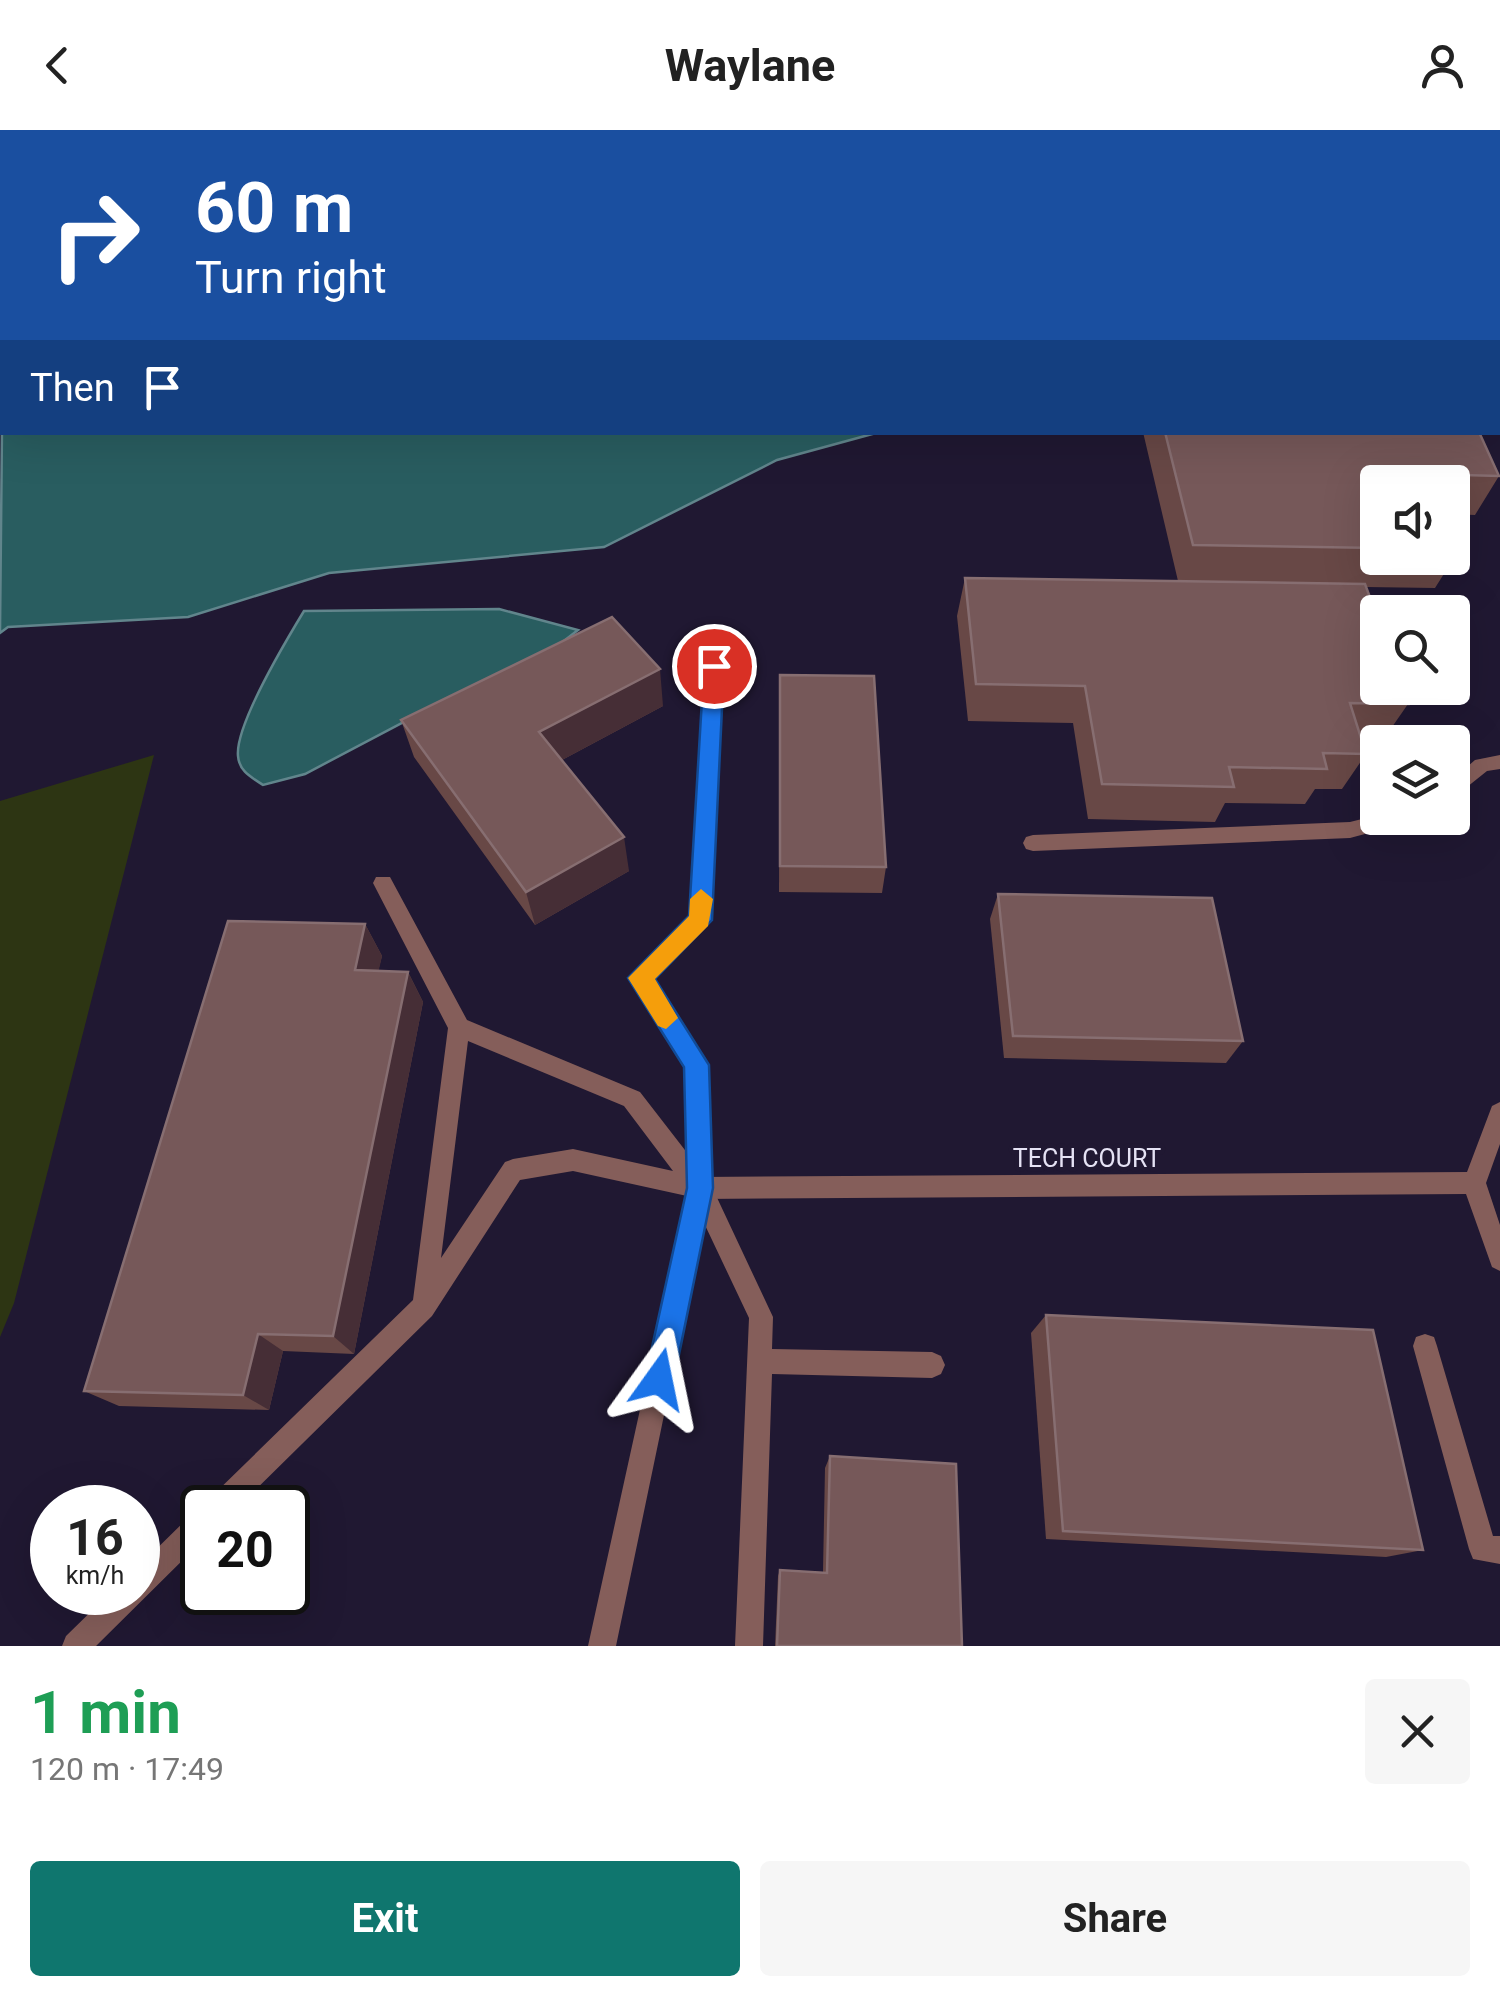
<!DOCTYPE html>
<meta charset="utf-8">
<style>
:root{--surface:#fff;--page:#f6f6f6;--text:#222;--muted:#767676;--accent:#0f766e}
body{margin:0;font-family:Roboto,sans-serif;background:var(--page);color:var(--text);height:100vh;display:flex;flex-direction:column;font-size:38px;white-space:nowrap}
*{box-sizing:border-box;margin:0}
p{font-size:32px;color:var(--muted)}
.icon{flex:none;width:55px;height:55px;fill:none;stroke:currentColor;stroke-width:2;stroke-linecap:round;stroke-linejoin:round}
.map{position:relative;height:1516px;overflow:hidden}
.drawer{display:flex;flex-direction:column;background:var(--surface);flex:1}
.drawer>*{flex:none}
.top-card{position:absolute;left:0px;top:0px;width:1500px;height:305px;box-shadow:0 10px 40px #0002;background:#1a4fa0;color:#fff;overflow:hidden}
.controls{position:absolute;left:1360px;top:335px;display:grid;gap:20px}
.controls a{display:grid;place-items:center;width:110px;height:110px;border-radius:10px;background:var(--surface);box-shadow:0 10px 40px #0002;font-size:50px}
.speed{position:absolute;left:30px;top:1355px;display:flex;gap:20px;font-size:50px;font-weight:700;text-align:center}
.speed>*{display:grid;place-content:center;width:130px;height:130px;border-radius:50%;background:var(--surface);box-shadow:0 10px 40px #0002;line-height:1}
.speed small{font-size:25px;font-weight:400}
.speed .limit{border:5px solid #111;border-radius:15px;background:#fff;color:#111}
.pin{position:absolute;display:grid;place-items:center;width:85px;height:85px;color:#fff;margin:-42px;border:5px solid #fff;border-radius:50%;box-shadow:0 2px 10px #0007}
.me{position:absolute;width:110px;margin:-55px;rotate:12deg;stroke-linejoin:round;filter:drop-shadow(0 0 8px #0008)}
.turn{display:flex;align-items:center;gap:35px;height:210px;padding:0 30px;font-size:45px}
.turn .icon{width:130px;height:130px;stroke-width:2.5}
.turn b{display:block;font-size:70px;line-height:85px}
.then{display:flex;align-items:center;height:95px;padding:0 30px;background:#0003;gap:20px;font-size:38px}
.round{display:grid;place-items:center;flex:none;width:105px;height:105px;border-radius:10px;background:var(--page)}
.summary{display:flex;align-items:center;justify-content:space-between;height:170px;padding:0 30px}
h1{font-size:60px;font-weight:700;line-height:75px;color:#1e9e55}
.action{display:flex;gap:20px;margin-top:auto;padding:20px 30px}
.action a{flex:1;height:115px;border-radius:10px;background:var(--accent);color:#fff;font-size:40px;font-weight:700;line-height:115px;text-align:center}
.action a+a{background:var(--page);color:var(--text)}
header{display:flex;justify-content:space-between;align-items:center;height:130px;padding:0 30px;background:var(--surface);font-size:45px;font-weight:700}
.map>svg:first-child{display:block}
</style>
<header><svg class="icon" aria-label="back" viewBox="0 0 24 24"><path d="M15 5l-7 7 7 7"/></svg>Waylane<svg class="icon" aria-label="person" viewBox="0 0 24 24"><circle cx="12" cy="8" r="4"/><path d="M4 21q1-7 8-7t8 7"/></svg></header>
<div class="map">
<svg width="1500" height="1516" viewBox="0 0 1500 1516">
<rect width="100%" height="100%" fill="#201832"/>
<!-- green -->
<path fill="#2d3513" d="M 154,625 L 14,1173 L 0,1207 L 0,671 Z"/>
<!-- water -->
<g fill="#295d60" stroke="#61858c" stroke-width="2.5">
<path d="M 2,298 L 2,302 L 876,303 L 777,330 L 604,417 L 329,443 L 188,487 L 8,497 L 0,503 Z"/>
<path d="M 499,479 L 578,500 L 538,531 L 440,573 L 305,644 L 263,655 C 251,647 239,641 238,626 C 235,596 287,509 304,481 Z"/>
</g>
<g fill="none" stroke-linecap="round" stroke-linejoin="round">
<!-- lane -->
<g fill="#855e5a" fill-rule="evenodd">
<rect x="1018" y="0" width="12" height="2"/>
<path d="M 1498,87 L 1500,88 L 1500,97 L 1498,96 Z"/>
<rect x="1498" y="149" width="2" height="8"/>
<path d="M 714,529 L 723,536 L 710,790 L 653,849 L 708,935 L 712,1057 L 773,1187 L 772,1219 L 932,1222 L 941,1226 L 945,1235 L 941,1244 L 932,1248 L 772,1244 L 763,1516 L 735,1516 L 749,1188 L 704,1093 L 616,1516 L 588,1516 L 687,1066 L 573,1041 L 520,1050 L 432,1186 L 237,1378 L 205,1378 L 209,1369 L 413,1170 L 448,898 L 373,753 L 376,747 L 390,747 L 467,890 L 640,962 L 688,1024 L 686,937 L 630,848 L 690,787 L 705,536 ZM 468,911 L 624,976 L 673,1041 L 573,1019 L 513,1029 L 505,1032 L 441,1128 Z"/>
<path d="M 1500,625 L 1500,639 L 1487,641 L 1452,669 L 1452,650 L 1475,630 Z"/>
<path d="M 1378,685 L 1409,688 L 1406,693 L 1350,708 L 1033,721 L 1026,719 L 1023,713 L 1026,707 L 1033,705 L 1350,692 Z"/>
<path d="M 1425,1204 L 1434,1207 L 1437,1216 L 1493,1406 L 1500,1406 L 1500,1434 L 1473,1429 L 1469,1419 L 1413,1216 L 1416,1207 Z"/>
<path d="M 202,1379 L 202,1411 L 96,1516 L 62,1516 L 66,1506 L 111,1462 L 138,1462 L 138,1437 L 193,1383 Z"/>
</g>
<!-- street -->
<g fill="#855e5a" fill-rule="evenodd">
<path d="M 1355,0 L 1367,0 L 1368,2 L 1356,2 Z"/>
<path d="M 1498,253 L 1500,254 L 1500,268 L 1498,267 Z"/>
<path d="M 1500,972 L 1500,1014 L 1486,1053 L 1500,1095 L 1500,1141 L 1492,1137 L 1466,1064 L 700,1069 L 692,1066 L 688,1058 L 692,1050 L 700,1047 L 1467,1042 L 1492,976 Z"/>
</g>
</g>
<!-- wall -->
<g fill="#684846">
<path d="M 1481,0 L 1500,0 L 1500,84 L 1498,84 L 1498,2 L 1480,2 Z"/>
<path d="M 1143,302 L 1479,302 L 1499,346 L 1475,385 L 1452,384 L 1452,352 L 1378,352 L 1378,428 L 1452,428 L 1452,405 L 1459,420 L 1435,458 L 1366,457 L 1408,574 L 1383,610 L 1362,610 L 1366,624 L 1342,659 L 1315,659 L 1305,674 L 1225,673 L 1215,692 L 1088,689 L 1073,593 L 968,591 L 957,486 L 965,448 L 1178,451 Z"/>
<path d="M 780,545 L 886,737 L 882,763 L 779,762 Z"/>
<path d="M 663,576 L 562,630 L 629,741 L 535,795 L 414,627 L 401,590 Z"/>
<path d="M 998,764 L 1243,911 L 1226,933 L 1004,928 L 990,789 Z"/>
<path d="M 365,794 L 382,826 L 378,841 L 408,842 L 423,872 L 354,1224 L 283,1221 L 269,1280 L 119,1276 L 84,1261 Z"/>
<path d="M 1046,1185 L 1423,1420 L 1386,1427 L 1046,1409 L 1031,1203 Z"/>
<path d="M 830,1326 L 962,1516 L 775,1516 L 778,1446 L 780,1440 L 823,1442 L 825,1338 Z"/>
</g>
<!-- shaded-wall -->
<g fill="#462e36">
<path d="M 2,151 L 2,209 L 0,213 L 0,155 Z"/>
<path d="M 660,539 L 663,576 L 547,638 L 539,602 Z"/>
<path d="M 624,707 L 629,741 L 535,795 L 526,762 Z"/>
<path d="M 365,794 L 382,826 L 372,871 L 355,840 Z"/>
<path d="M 408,842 L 423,872 L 354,1224 L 333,1206 Z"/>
<path d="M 258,1204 L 283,1221 L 269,1280 L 243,1265 Z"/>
</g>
<!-- building -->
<g fill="#765859" stroke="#876e71" stroke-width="2.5">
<path d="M 914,0 L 992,0 L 992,2 L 915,2 Z"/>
<path d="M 1482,0 L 1500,0 L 1500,31 L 1498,27 L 1498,2 L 1484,2 Z"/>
<path d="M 2,90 L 2,151 L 0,155 L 0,94 Z"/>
<path d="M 1165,302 L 1479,302 L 1499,346 L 1427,344 L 1431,352 L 1378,352 L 1378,418 L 1193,415 Z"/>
<path d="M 1452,405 L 1459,420 L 1452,420 Z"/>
<path d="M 965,448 L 1365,454 L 1378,489 L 1378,558 L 1402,558 L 1408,574 L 1350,573 L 1366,624 L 1323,623 L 1327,639 L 1229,637 L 1234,657 L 1102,654 L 1085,556 L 976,554 Z"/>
<path d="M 612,487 L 660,539 L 539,602 L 624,707 L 526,762 L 401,590 Z"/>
<path d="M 780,545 L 874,546 L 886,737 L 780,736 Z"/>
<path d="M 998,764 L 1212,768 L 1243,911 L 1013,906 Z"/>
<path d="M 228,791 L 365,794 L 355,840 L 408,842 L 333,1206 L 258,1204 L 243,1265 L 84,1261 Z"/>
<path d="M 1046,1185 L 1373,1200 L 1423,1420 L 1063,1401 Z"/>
<path d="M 830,1326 L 956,1334 L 962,1516 L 777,1516 L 780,1440 L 827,1443 Z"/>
</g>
<!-- route -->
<path fill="#1a73e8" stroke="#114b97" stroke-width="2.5" d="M 714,529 L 724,536 L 712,790 L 655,849 L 709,935 L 713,1058 L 674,1249 L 669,1259 L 659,1263 L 649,1259 L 645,1249 L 687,1058 L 684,937 L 628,848 L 689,786 L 704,536 Z"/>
<!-- slow -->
<path fill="#f59e0b" d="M 701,759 L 713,769 L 708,796 L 655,849 L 678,888 L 666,899 L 658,896 L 628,848 L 689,786 L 690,769 Z"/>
<g text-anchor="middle" stroke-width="9" stroke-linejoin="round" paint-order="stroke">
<!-- street labels -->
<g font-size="25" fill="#e5e2f4" stroke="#201832">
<text x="1087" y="1037">TECH COURT</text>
</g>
</g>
</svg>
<div class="controls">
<a><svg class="icon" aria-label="sound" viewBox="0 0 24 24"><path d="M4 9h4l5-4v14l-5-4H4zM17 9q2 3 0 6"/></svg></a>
<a><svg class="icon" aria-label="search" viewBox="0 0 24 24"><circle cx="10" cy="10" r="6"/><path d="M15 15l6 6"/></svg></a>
<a><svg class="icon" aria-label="layers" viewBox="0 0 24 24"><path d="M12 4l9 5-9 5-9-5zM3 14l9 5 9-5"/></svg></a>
</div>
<div class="speed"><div>16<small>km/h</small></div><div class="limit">20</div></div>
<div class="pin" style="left:714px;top:536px;background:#d93025"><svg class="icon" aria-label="arrive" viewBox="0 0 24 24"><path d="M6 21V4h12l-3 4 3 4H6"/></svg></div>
<svg class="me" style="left:659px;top:1249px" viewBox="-20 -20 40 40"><path d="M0-17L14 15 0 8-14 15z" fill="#1a73e8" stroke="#fff" stroke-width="4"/></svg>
<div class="top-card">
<div class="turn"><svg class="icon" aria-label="right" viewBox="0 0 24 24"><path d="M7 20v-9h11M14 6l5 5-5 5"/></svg><div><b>60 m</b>Turn right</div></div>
<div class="then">Then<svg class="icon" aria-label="arrive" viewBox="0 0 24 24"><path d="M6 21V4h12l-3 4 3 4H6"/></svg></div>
</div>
</div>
<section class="drawer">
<div class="summary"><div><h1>1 min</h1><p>120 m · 17:49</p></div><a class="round"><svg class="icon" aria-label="close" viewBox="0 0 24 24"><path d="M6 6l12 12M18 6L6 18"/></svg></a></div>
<div class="action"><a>Exit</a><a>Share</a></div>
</section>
